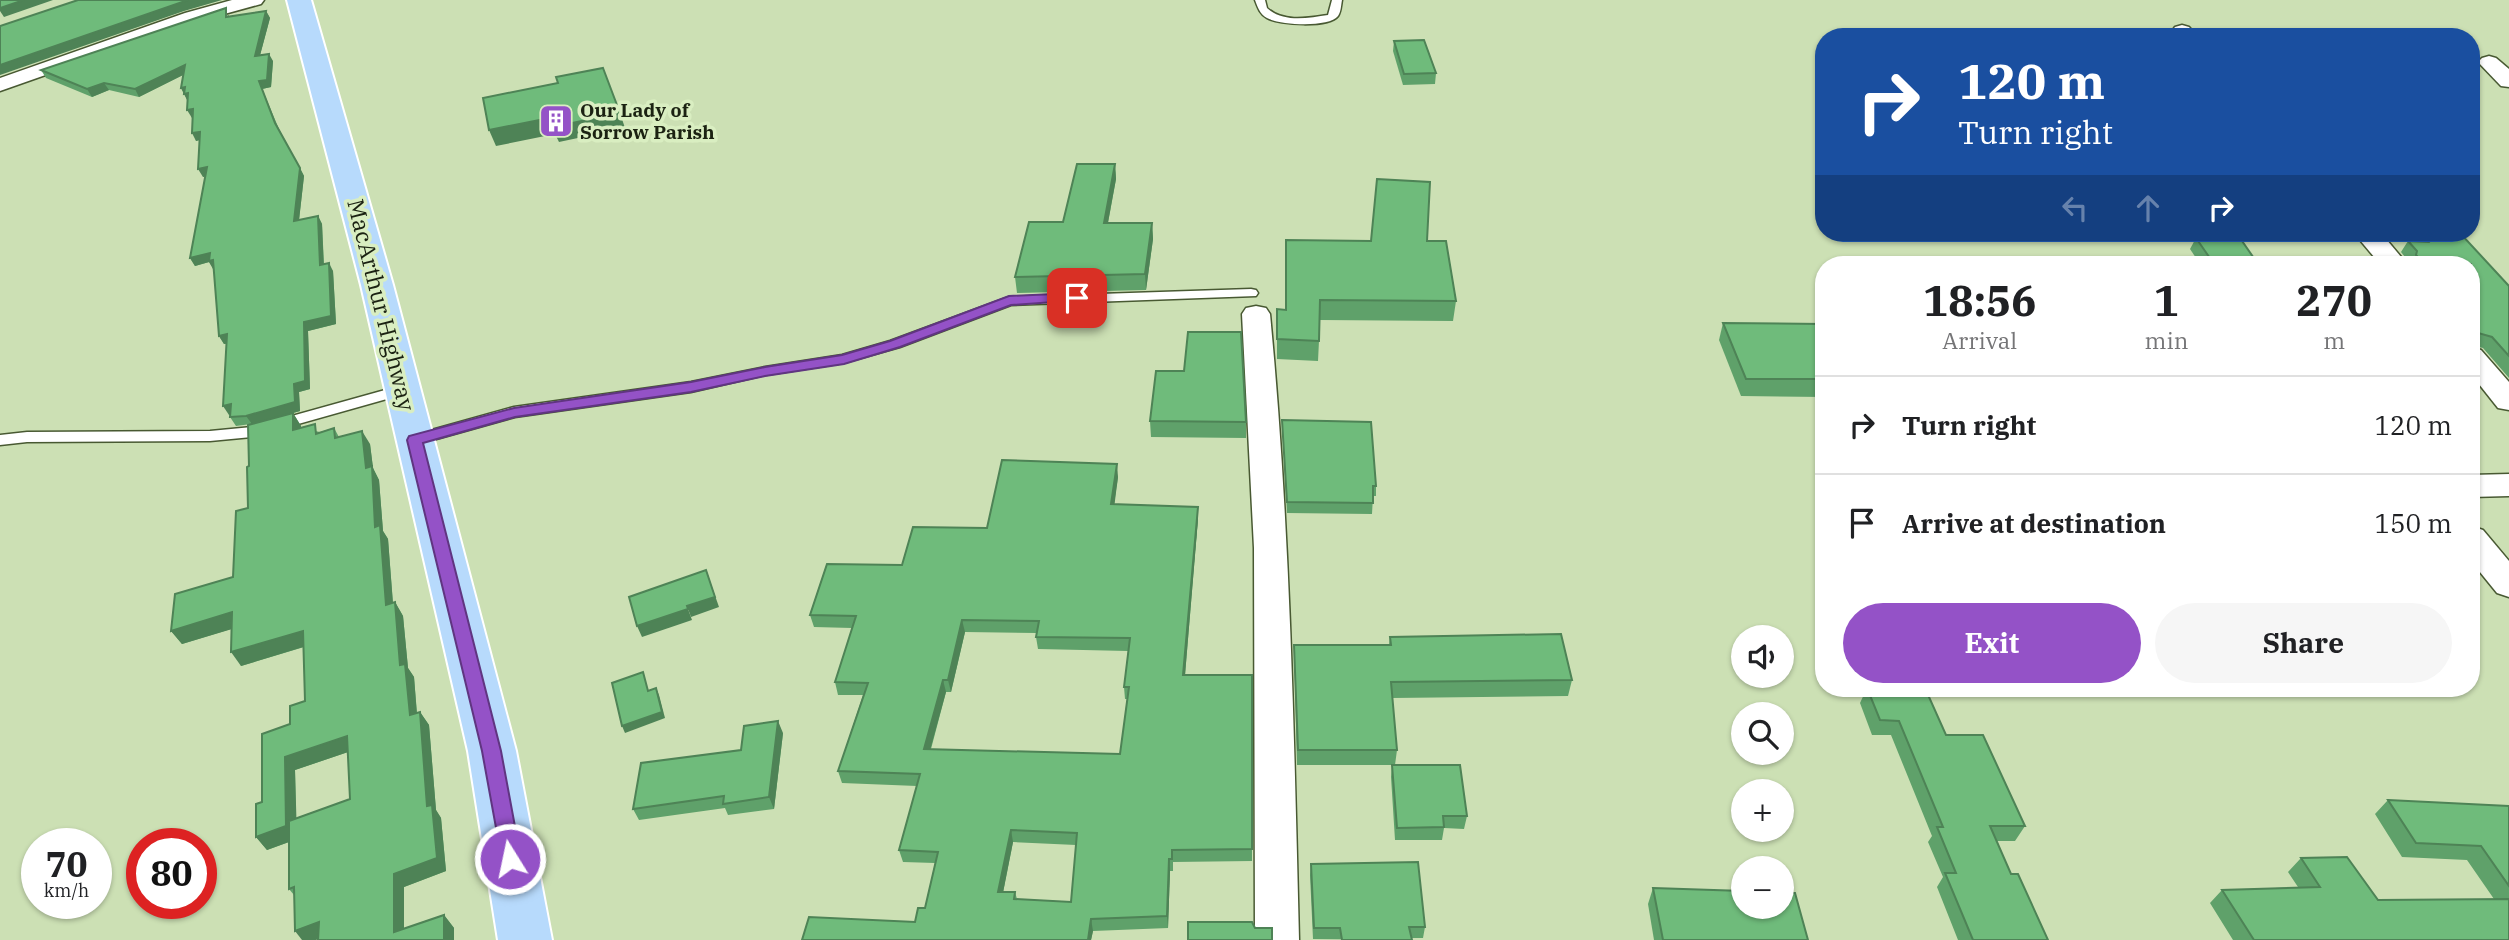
<!DOCTYPE html>
<meta charset="utf-8">
<style>
:root{--surface:#fff;--page:#f6f6f6;--text:#202124;--muted:#757577;--line:#e0e0e0;--accent:#9452c7}
body{margin:0;font-family:"IBM Plex Serif",serif;background:var(--page);color:var(--text);height:100vh;display:flex;flex-direction:column;font-size:26px;white-space:nowrap}
*{box-sizing:border-box;margin:0}
p{font-size:23px;color:var(--muted)}
.icon{flex:none;width:38px;height:38px;fill:none;stroke:currentColor;stroke-width:2;stroke-linecap:round;stroke-linejoin:round}
.map{position:relative;flex:1;overflow:hidden}
.details{position:absolute;left:1815px;top:256px;width:665px;height:441px;display:flex;flex-direction:column;background:var(--surface);border-radius:28px;box-shadow:0 2px 5px #0004}
.details>*{flex:none}
.banner{position:absolute;left:1815px;top:28px;width:665px;height:214px;border-radius:28px;box-shadow:0 2px 5px #0004;background:#1a4fa0;color:#fff;overflow:hidden}
.buttons{position:absolute;left:1731px;top:625px;display:grid;gap:14px}
.buttons a{display:grid;place-items:center;width:63px;height:63px;border-radius:50%;background:var(--surface);box-shadow:0 2px 5px #0004;font-size:35px}
.speed{position:absolute;left:21px;top:828px;display:flex;gap:14px;font-size:35px;font-weight:700;text-align:center}
.speed>*{display:grid;place-content:center;width:91px;height:91px;border-radius:50%;background:var(--surface);box-shadow:0 2px 5px #0004;line-height:1}
.speed small{font-size:18px;font-weight:400}
.speed .limit{border:10px solid #d22;background:#fff;color:#111}
.pin{position:absolute;display:grid;place-items:center;width:60px;height:60px;color:#fff;margin:-30px;border-radius:14px;box-shadow:0 4px 10px #0006}
.me{position:absolute;width:77px;margin:-38px;rotate:350deg;stroke-linejoin:round;filter:drop-shadow(0 0 5px #0008)}
.turn{display:flex;align-items:center;gap:24px;height:147px;padding:0 28px;font-size:32px}
.turn .icon{width:91px;height:91px;stroke-width:2.5}
.turn b{display:block;font-size:49px;line-height:60px}
.lanes{display:flex;align-items:center;height:66px;padding:0 28px;background:#0003;justify-content:center;gap:35px;direction:ltr}
.lanes .off{opacity:.35}
.eta{display:flex;justify-content:space-evenly;align-items:center;height:119px;text-align:center}
.eta b{font-size:42px;font-weight:800;line-height:49px}
.action{display:flex;gap:14px;margin-top:auto;padding:14px 28px}
.action a{flex:1;height:80px;border-radius:42px;background:var(--accent);color:#fff;font-size:28px;font-weight:800;line-height:80px;text-align:center}
.action a+a{background:var(--page);color:var(--text)}
ul{padding:0;list-style:none}
li{display:flex;align-items:center;gap:21px;height:98px;padding:0 28px;border-top:2px solid var(--line)}
li div{flex:1}
li b{display:block;font-size:26px}
li em{font-style:normal}
.map>svg:first-child{display:block}
</style>
<div class="map">
<svg width="2509" height="940" viewBox="0 0 2509 940">
<rect width="100%" height="100%" fill="#cce0b4"/>
<g fill="none" stroke-linecap="round" stroke-linejoin="round">
<!-- service casing -->
<g stroke="#485932" stroke-width="3">
<g id="service">
<path d="M 1255,0 L 1265,0 L 1267,8 C 1283,23 1308,18 1328,15 L 1332,0 L 1342,0 C 1341,5 1341,12 1338,16 C 1329,28 1279,25 1267,18 C 1260,14 1258,8 1255,0 Z"/>
<path d="M 1251,289 L 1256,290 L 1258,293 L 1256,296 L 1011,305 L 900,347 L 843,363 L 765,375 L 691,392 L 515,417 L 415,445 L 407,440 L 410,436 L 514,407 L 691,382 L 765,367 L 842,355 L 890,341 L 1009,297 Z"/>
<path d="M 403,385 L 408,387 L 410,390 L 408,393 L 252,437 L 210,441 L 27,442 L 0,445 L 0,435 L 27,432 L 210,431 L 252,427 Z"/>
</g>
</g>
<!-- minor casing -->
<g stroke="#485932" stroke-width="3">
<g id="minor">
<path d="M 232,0 L 264,0 L 261,4 L 199,21 L 0,91 L 0,78 L 185,13 Z"/>
<path d="M 2182,25 L 2189,27 L 2198,37 L 2176,37 L 2172,31 L 2175,27 Z"/>
<path d="M 2489,56 L 2496,58 L 2509,69 L 2509,87 L 2501,86 L 2478,62 L 2482,58 Z"/>
<path d="M 2354,233 L 2381,233 L 2407,264 L 2380,264 Z"/>
<path d="M 1256,306 L 1266,308 L 1270,314 C 1290,522 1294,731 1299,940 L 1255,940 L 1254,548 L 1242,314 L 1246,308 Z"/>
<path d="M 2471,347 L 2481,350 L 2509,382 L 2509,410 L 2498,408 L 2471,374 Z"/>
<path d="M 2509,474 L 2509,496 L 2471,497 L 2471,475 Z"/>
<path d="M 2471,526 L 2483,530 L 2509,561 L 2509,597 L 2497,593 L 2471,561 Z"/>
</g>
</g>
<!-- trunk casing -->
<g stroke="#fff" stroke-width="4">
<path id="trunk" d="M 287,0 L 311,0 L 393,285 L 516,751 L 552,940 L 498,940 L 468,751 L 361,285 Z"/>
</g>
<!-- service -->
<use href="#service" fill="#fff" fill-rule="evenodd"/>
<!-- minor -->
<use href="#minor" fill="#fff" fill-rule="evenodd"/>
<!-- trunk -->
<use href="#trunk" fill="#b7dafc" fill-rule="evenodd"/>
</g>
<!-- wall -->
<g fill="#5fa16a" fill-rule="evenodd">
<path d="M 266,11 L 270,18 L 260,55 L 273,61 L 271,87 L 262,89 L 279,129 L 304,176 L 299,220 L 318,216 L 322,224 L 324,264 L 333,271 L 336,324 L 308,331 L 310,389 L 299,392 L 300,411 L 293,413 L 301,426 L 301,428 L 320,432 L 334,428 L 339,437 L 370,444 L 373,468 L 379,480 L 383,531 L 388,539 L 393,603 L 395,602 L 403,616 L 408,668 L 414,677 L 417,713 L 420,712 L 429,725 L 436,810 L 441,818 L 446,871 L 404,887 L 404,929 L 444,915 L 454,928 L 318,940 L 294,895 L 289,889 L 289,842 L 267,850 L 256,837 L 262,802 L 290,724 L 305,701 L 304,647 L 241,666 L 231,629 L 182,644 L 171,631 L 233,577 L 248,508 L 251,424 L 236,426 L 230,417 L 230,414 L 229,415 L 226,344 L 224,344 L 219,336 L 214,269 L 209,262 L 195,266 L 190,258 L 206,176 L 203,177 L 199,140 L 196,141 L 193,118 L 192,118 L 188,101 L 181,88 L 183,75 L 139,97 L 109,90 L 92,97 L 46,78 L 41,70 L 229,15 L 229,17 ZM 348,752 L 350,799 L 296,818 L 295,770 Z"/>
<path d="M 1394,41 L 1436,73 L 1435,84 L 1403,85 L 1393,51 Z"/>
<path d="M 1115,164 L 1116,179 L 1108,223 L 1152,223 L 1153,239 L 1146,290 L 1017,293 L 1015,277 Z"/>
<path d="M 2414,233 L 2460,233 L 2509,286 L 2509,378 L 2483,348 L 2471,345 L 2471,264 L 2409,264 L 2409,262 L 2401,252 L 2408,241 L 2410,241 L 2409,240 Z"/>
<path d="M 2196,238 L 2258,264 L 2200,264 L 2190,249 Z"/>
<path d="M 1427,241 L 1456,301 L 1453,321 L 1320,320 L 1318,361 L 1277,359 L 1277,309 L 1286,310 Z"/>
<path d="M 1723,323 L 1823,324 L 1824,397 L 1741,396 L 1719,340 Z"/>
<path d="M 1282,420 L 1376,486 L 1376,496 L 1373,496 L 1372,514 L 1287,513 Z"/>
<path d="M 1150,421 L 1246,422 L 1246,438 L 1151,437 Z"/>
<path d="M 1118,477 L 1114,504 L 1198,519 L 1185,675 L 1252,675 L 1252,861 L 1173,862 L 1173,871 L 1170,871 L 1168,928 L 1093,931 L 1091,940 L 802,940 L 915,922 L 925,908 L 935,863 L 903,862 L 899,850 L 917,786 L 842,783 L 838,771 L 863,695 L 838,695 L 835,682 L 852,628 L 814,627 L 810,615 L 902,565 L 987,528 ZM 965,632 L 1037,633 L 1036,637 L 1038,649 L 1128,651 L 1124,687 L 1125,699 L 1127,699 L 1120,754 L 931,749 L 946,692 L 951,692 ZM 1013,842 L 1076,845 L 1071,902 L 1017,899 L 1015,892 L 1003,892 Z"/>
<path d="M 1390,637 L 1572,680 L 1568,696 L 1392,698 L 1397,750 L 1395,765 L 1467,816 L 1464,829 L 1444,828 L 1442,840 L 1395,840 L 1391,777 L 1392,765 L 1297,765 L 1294,645 L 1389,645 Z"/>
<path d="M 1867,688 L 1946,735 L 2025,826 L 2015,841 L 1996,841 L 2011,874 L 2048,940 L 1958,940 L 1937,887 L 1943,877 L 1928,842 L 1932,836 L 1891,735 L 1872,735 L 1860,703 Z"/>
<path d="M 783,733 L 774,809 L 728,815 L 725,808 L 639,820 L 633,809 L 741,750 Z"/>
<path d="M 2388,800 L 2509,806 L 2509,940 L 2233,940 L 2210,903 L 2222,890 L 2298,887 L 2288,872 L 2301,858 L 2378,900 L 2494,899 L 2467,860 L 2402,857 L 2375,814 Z"/>
<path d="M 1311,864 L 1425,927 L 1423,938 L 1411,938 L 1412,940 L 1313,939 L 1310,875 Z"/>
<path d="M 1653,888 L 1808,940 L 1654,940 L 1648,904 Z"/>
</g>
<!-- shaded-wall -->
<g fill="#4e8356">
<path d="M 24,0 L 53,0 L 4,17 L 0,11 L 0,8 Z"/>
<path d="M 188,0 L 222,0 L 184,11 L 0,75 L 0,65 Z"/>
<path d="M 266,11 L 270,18 L 258,63 L 255,56 Z"/>
<path d="M 269,54 L 273,61 L 271,87 L 262,89 L 279,130 L 259,81 Z"/>
<path d="M 185,65 L 189,72 L 139,97 L 135,89 Z"/>
<path d="M 104,83 L 109,90 L 92,97 L 87,89 Z"/>
<path d="M 185,87 L 189,94 L 188,102 L 181,88 Z"/>
<path d="M 193,109 L 197,117 L 192,118 L 187,110 Z"/>
<path d="M 620,113 L 625,128 L 559,142 L 555,134 L 496,146 L 489,130 L 550,118 Z"/>
<path d="M 200,132 L 204,139 L 196,141 L 192,133 Z"/>
<path d="M 1115,164 L 1116,179 L 1105,238 L 1104,223 Z"/>
<path d="M 207,167 L 212,175 L 203,177 L 198,169 Z"/>
<path d="M 300,168 L 304,176 L 298,229 L 294,221 Z"/>
<path d="M 318,216 L 322,224 L 324,273 L 320,265 Z"/>
<path d="M 1152,223 L 1153,239 L 1146,290 L 1145,274 Z"/>
<path d="M 210,253 L 218,268 L 213,269 L 209,262 L 195,266 L 190,258 Z"/>
<path d="M 329,263 L 333,271 L 336,324 L 308,331 L 310,389 L 299,392 L 300,411 L 293,413 L 301,426 L 301,443 L 293,430 L 252,424 L 246,416 L 294,384 L 304,322 Z"/>
<path d="M 227,334 L 232,342 L 224,344 L 219,336 Z"/>
<path d="M 231,404 L 236,413 L 229,415 L 223,406 Z"/>
<path d="M 362,431 L 370,444 L 373,468 L 379,480 L 383,531 L 388,539 L 394,618 L 386,605 L 366,468 Z"/>
<path d="M 1117,464 L 1118,477 L 1113,516 L 1111,504 Z"/>
<path d="M 1198,507 L 1198,519 L 1184,687 L 1183,675 Z"/>
<path d="M 706,570 L 719,607 L 691,617 L 687,606 Z"/>
<path d="M 395,602 L 403,616 L 408,668 L 414,677 L 418,729 L 410,715 L 400,665 Z"/>
<path d="M 688,609 L 692,620 L 642,637 L 637,626 Z"/>
<path d="M 232,612 L 242,626 L 182,644 L 171,631 Z"/>
<path d="M 962,620 L 965,632 L 951,692 L 948,680 Z"/>
<path d="M 303,631 L 313,644 L 241,666 L 231,652 Z"/>
<path d="M 943,680 L 946,692 L 927,761 L 924,749 Z"/>
<path d="M 656,688 L 659,695 L 665,718 L 625,733 L 622,726 Z"/>
<path d="M 420,712 L 429,725 L 436,810 L 441,818 L 446,871 L 404,887 L 404,940 L 394,932 L 394,874 L 427,806 Z"/>
<path d="M 778,721 L 783,733 L 774,809 L 769,797 Z"/>
<path d="M 347,736 L 357,749 L 295,770 L 297,839 L 267,850 L 256,837 L 285,757 Z"/>
<path d="M 1011,830 L 1013,842 L 1001,903 L 998,892 Z"/>
<path d="M 1169,859 L 1170,871 L 1168,928 L 1167,916 Z"/>
<path d="M 444,915 L 454,928 L 454,940 L 444,940 Z"/>
<path d="M 1091,919 L 1093,931 L 1091,940 L 1088,940 Z"/>
<path d="M 319,922 L 330,934 L 316,940 L 302,940 L 295,931 Z"/>
</g>
<!-- building -->
<g fill="#6fbb7b" stroke="#4e8356" stroke-width="2" fill-rule="evenodd">
<path d="M 0,0 L 24,0 L 0,8 Z"/>
<path d="M 78,0 L 188,0 L 0,65 L 0,26 Z"/>
<path d="M 226,8 L 226,17 L 266,11 L 255,56 L 269,54 L 267,80 L 259,81 L 275,123 L 300,168 L 294,221 L 318,216 L 320,265 L 329,263 L 331,316 L 304,322 L 305,381 L 294,384 L 295,402 L 246,416 L 230,417 L 231,404 L 223,406 L 227,334 L 219,336 L 213,260 L 209,261 L 210,253 L 190,258 L 207,167 L 198,169 L 200,132 L 192,133 L 193,109 L 187,110 L 188,93 L 184,94 L 185,87 L 181,88 L 185,65 L 135,89 L 104,83 L 87,89 L 41,70 Z"/>
<path d="M 1424,40 L 1436,73 L 1404,74 L 1394,41 Z"/>
<path d="M 603,68 L 620,113 L 553,127 L 550,118 L 489,130 L 483,98 L 558,83 L 556,77 Z"/>
<path d="M 1077,164 L 1115,164 L 1104,223 L 1152,223 L 1145,274 L 1015,277 L 1029,222 L 1063,222 Z"/>
<path d="M 1377,179 L 1430,182 L 1427,241 L 1446,241 L 1456,301 L 1320,300 L 1319,341 L 1277,339 L 1277,309 L 1286,310 L 1286,240 L 1371,241 Z"/>
<path d="M 2420,233 L 2460,233 L 2509,286 L 2509,356 L 2492,337 L 2478,333 L 2471,324 L 2471,264 L 2424,264 L 2416,255 L 2417,251 L 2408,241 L 2428,242 Z"/>
<path d="M 2196,238 L 2242,241 L 2258,264 L 2214,264 Z"/>
<path d="M 1723,323 L 1823,324 L 1824,379 L 1746,379 Z"/>
<path d="M 1188,332 L 1241,332 L 1246,422 L 1150,421 L 1156,371 L 1184,371 Z"/>
<path d="M 293,413 L 293,430 L 315,424 L 316,434 L 334,428 L 335,438 L 362,431 L 366,468 L 372,466 L 375,527 L 380,525 L 386,605 L 395,602 L 400,665 L 405,664 L 410,715 L 420,712 L 427,806 L 432,805 L 437,858 L 394,874 L 394,932 L 444,915 L 444,940 L 318,940 L 319,922 L 295,931 L 294,887 L 289,889 L 289,821 L 350,799 L 347,736 L 285,757 L 286,826 L 256,837 L 256,804 L 262,802 L 262,734 L 290,724 L 290,706 L 305,701 L 303,631 L 231,652 L 232,612 L 171,631 L 175,594 L 233,577 L 236,511 L 248,508 L 247,467 L 249,466 L 248,425 Z"/>
<path d="M 1282,420 L 1371,422 L 1376,486 L 1373,486 L 1373,503 L 1287,502 Z"/>
<path d="M 1002,460 L 1117,464 L 1111,504 L 1198,507 L 1183,675 L 1252,675 L 1252,849 L 1172,850 L 1172,859 L 1169,859 L 1167,916 L 1091,919 L 1088,940 L 802,940 L 809,917 L 915,922 L 918,908 L 925,908 L 938,852 L 899,850 L 920,774 L 838,771 L 868,683 L 835,682 L 856,616 L 810,615 L 827,564 L 902,565 L 913,527 L 987,528 ZM 962,620 L 1039,621 L 1036,637 L 1130,638 L 1124,687 L 1129,687 L 1120,754 L 924,749 L 943,680 L 948,680 ZM 1011,830 L 1077,833 L 1071,902 L 1014,899 L 1015,892 L 998,892 Z"/>
<path d="M 706,570 L 715,597 L 687,606 L 688,609 L 637,626 L 629,597 Z"/>
<path d="M 1561,634 L 1572,680 L 1391,682 L 1397,750 L 1298,750 L 1294,645 L 1391,645 L 1390,637 Z"/>
<path d="M 643,672 L 648,691 L 656,688 L 662,712 L 622,726 L 612,683 Z"/>
<path d="M 1867,688 L 1925,688 L 1946,735 L 1983,735 L 2025,826 L 1990,826 L 2011,874 L 2018,874 L 2048,940 L 1973,940 L 1945,873 L 1956,873 L 1937,827 L 1943,827 L 1899,721 L 1880,720 Z"/>
<path d="M 778,721 L 769,797 L 723,804 L 724,796 L 633,809 L 641,763 L 741,750 L 744,726 Z"/>
<path d="M 1392,765 L 1460,765 L 1467,816 L 1443,816 L 1444,827 L 1397,828 Z"/>
<path d="M 2388,800 L 2509,806 L 2509,886 L 2481,846 L 2416,843 Z"/>
<path d="M 2347,857 L 2378,900 L 2509,899 L 2509,940 L 2254,940 L 2222,890 L 2320,887 L 2301,858 Z"/>
<path d="M 1418,862 L 1425,927 L 1409,927 L 1412,940 L 1342,940 L 1340,928 L 1314,928 L 1311,864 Z"/>
<path d="M 1653,888 L 1743,891 L 1743,906 L 1782,906 L 1782,893 L 1795,893 L 1808,940 L 1663,940 Z"/>
<path d="M 1188,922 L 1252,922 L 1255,928 L 1272,928 L 1272,940 L 1188,940 Z"/>
</g>
<!-- route -->
<path fill="#9452c7" stroke="#603581" stroke-width="2" d="M 1077,293 L 1084,298 L 1082,300 L 1011,305 L 900,347 L 844,364 L 765,376 L 691,392 L 515,417 L 423,443 L 501,751 L 521,859 L 518,866 L 510,868 L 503,866 L 482,751 L 407,440 L 409,436 L 514,408 L 691,382 L 765,367 L 842,355 L 890,341 L 1009,296 Z"/>
<!-- icons -->
<defs>
<g id="building-square" transform="scale(1.75)"><rect x="-9" y="-9" width="18" height="18" rx="4" fill="#9452c7" stroke="#d9eec1"/><path d="M-4-6H4V6H1V3H-1V6H-4ZM-2.5-4.3h1.7v1.8h-1.7ZM.8-4.3h1.7v1.8H.8ZM-2.5-1h1.7V.8h-1.7ZM.8-1h1.7V.8H.8Z" fill="#fff"/></g>
</defs>
<g fill-rule="evenodd">
<use href="#building-square" x="556" y="121"/>
</g>
<g text-anchor="middle" stroke-width="7" stroke-linejoin="round" paint-order="stroke">
<!-- far-poi labels -->
<g font-size="19" font-weight="bold" fill="#1b2212" stroke="#d9eec1" text-anchor="start">
<text x="580" y="117">Our Lady of<tspan x="580" dy="22">Sorrow Parish</tspan></text>
</g>
<!-- street labels -->
<g font-size="23" fill="#1b2212" stroke="#d9eec1">
<text transform="translate(381 305) rotate(76)" y="8">MacArthur Highway</text>
</g>
</g>
</svg>
<div class="buttons">
<a><svg class="icon" aria-label="sound" viewBox="0 0 24 24"><path d="M4 9h4l5-4v14l-5-4H4zM17 9q2 3 0 6"/></svg></a>
<a><svg class="icon" aria-label="search" viewBox="0 0 24 24"><circle cx="10" cy="10" r="6"/><path d="M15 15l6 6"/></svg></a>
<a>+</a>
<a>−</a>
</div>
<div class="speed"><div>70<small>km/h</small></div><div class="limit">80</div></div>
<div class="pin" style="left:1077px;top:298px;background:#d93025"><svg class="icon" aria-label="arrive" viewBox="0 0 24 24"><path d="M6 21V4h12l-3 4 3 4H6"/></svg></div>
<svg class="me" style="left:510px;top:859px" viewBox="-20 -20 40 40"><circle r="17" fill="#9452c7" stroke="#fff" stroke-width="3"/><path d="M0-11L8 9 0 5-8 9z" fill="#fff"/></svg>
<div class="banner">
<div class="turn"><svg class="icon" aria-label="right" viewBox="0 0 24 24"><path d="M7 20v-9h11M14 6l5 5-5 5"/></svg><div><b>120 m</b>Turn right</div></div>
<div class="lanes"><svg class="icon off" aria-label="left" viewBox="0 0 24 24"><path d="M17 20v-9H6M10 6l-5 5 5 5"/></svg><svg class="icon off" aria-label="ahead" viewBox="0 0 24 24"><path d="M12 20V5M6 11l6-6 6 6"/></svg><svg class="icon" aria-label="right" viewBox="0 0 24 24"><path d="M7 20v-9h11M14 6l5 5-5 5"/></svg></div>
</div>
<section class="details">
<div class="eta">
<div><b>18:56</b><p>Arrival</p></div>
<div><b>1</b><p>min</p></div>
<div><b>270</b><p>m</p></div>
</div>
<ul>
<li><svg class="icon" aria-label="right" viewBox="0 0 24 24"><path d="M7 20v-9h11M14 6l5 5-5 5"/></svg><div><b>Turn right</b></div><em>120 m</em></li>
<li><svg class="icon" aria-label="arrive" viewBox="0 0 24 24"><path d="M6 21V4h12l-3 4 3 4H6"/></svg><div><b>Arrive at destination</b></div><em>150 m</em></li>
</ul>
<div class="action"><a>Exit</a><a>Share</a></div>
</section>
</div>
